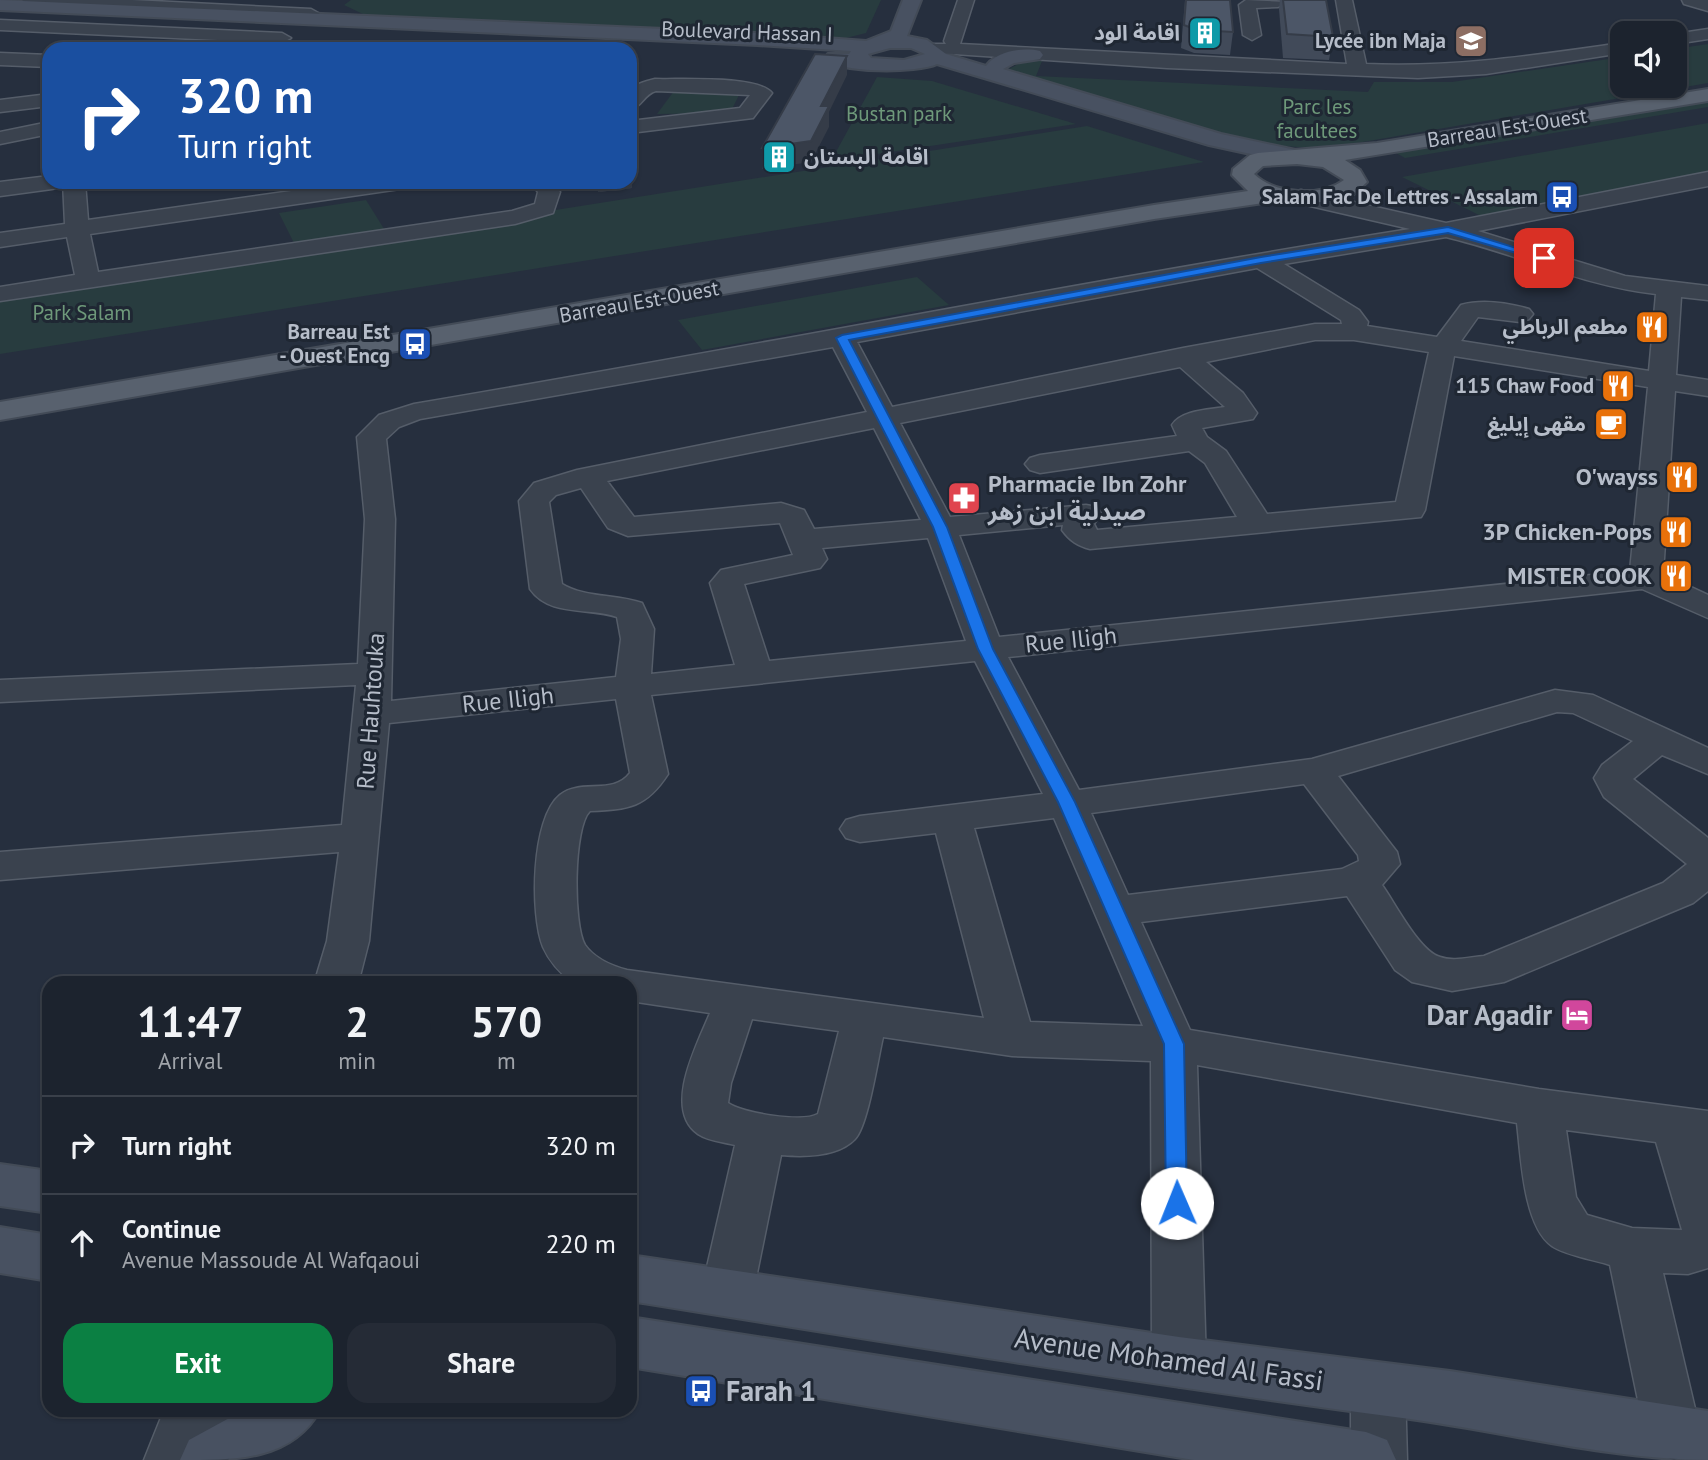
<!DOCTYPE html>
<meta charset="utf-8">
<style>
:root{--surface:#1c232e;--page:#252b36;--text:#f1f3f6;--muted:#a0a4aa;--line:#3a404a;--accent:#0b8043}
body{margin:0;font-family:"PT Sans","Noto Sans Arabic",sans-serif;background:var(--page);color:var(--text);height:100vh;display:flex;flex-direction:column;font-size:26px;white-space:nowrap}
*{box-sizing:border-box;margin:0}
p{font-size:23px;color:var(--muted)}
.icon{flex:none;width:38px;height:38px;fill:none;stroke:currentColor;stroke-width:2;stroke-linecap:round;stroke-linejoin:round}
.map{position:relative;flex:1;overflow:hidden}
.side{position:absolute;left:42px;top:976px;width:595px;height:441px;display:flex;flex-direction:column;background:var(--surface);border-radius:21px;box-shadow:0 2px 5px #0004,0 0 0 2px var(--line)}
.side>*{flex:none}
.guide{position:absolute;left:42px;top:42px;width:595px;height:147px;border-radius:21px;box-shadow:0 2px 5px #0004,0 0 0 2px var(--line);background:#1a4fa0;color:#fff;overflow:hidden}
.controls{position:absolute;left:1610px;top:21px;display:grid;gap:14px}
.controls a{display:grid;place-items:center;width:77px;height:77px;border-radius:14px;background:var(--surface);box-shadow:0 2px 5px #0004,0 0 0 2px var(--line);font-size:35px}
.pin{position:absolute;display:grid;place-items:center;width:60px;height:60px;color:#fff;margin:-30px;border-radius:14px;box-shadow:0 4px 10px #0006}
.me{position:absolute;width:77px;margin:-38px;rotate:359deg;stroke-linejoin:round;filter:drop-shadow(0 0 5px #0008)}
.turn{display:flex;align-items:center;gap:24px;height:147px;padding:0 21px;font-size:32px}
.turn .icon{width:91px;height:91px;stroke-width:2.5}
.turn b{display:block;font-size:49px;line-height:60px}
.eta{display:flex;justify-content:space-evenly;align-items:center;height:119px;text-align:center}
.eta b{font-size:42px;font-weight:800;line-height:49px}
.action{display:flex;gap:14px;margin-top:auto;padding:14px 21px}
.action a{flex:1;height:80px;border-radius:21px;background:var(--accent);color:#fff;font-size:28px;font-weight:800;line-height:80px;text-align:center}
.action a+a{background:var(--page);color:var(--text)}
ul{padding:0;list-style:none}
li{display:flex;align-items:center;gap:21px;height:98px;padding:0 21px;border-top:2px solid var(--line)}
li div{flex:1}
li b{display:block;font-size:26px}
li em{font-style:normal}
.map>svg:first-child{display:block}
</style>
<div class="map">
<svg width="1708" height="1460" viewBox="0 0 1708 1460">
<rect width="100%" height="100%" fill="#262f3e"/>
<!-- green -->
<g fill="#283c3f">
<path d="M 351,0 L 881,0 L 866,33 L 846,38 L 365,15 L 344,5 Z"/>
<path d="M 1708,44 L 1708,83 L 1322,149 L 1272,145 L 1154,120 L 1007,70 L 1026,60 L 1042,61 L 1036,76 L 1368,92 L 1374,82 L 1452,82 L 1622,57 L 1622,86 L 1675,86 L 1675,49 Z"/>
<path d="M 877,77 L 932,81 L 1076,124 L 831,161 Z"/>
<path d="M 674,91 L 740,93 L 730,113 L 657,114 Z"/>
<path d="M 1708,101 L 1708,107 L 1405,158 L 1396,153 Z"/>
<path d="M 1708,123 L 1708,173 L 1481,216 L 1402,177 Z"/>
<path d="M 1087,126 L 1204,162 L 0,354 L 0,298 Z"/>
<path d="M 366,200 L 386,232 L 296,247 L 279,213 Z"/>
<path d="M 917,277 L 949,305 L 702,350 L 678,320 Z"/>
</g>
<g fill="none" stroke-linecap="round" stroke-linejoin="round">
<!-- street casing -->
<g stroke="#555d69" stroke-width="3">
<g id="street">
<path d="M 22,0 L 132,0 L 311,9 L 320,14 L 311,19 L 30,5 Z"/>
<path d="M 958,0 L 974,0 L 960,44 L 1347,64 L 1336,0 L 1352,0 L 1366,64 C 1453,68 1536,55 1622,43 L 1622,53 L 1486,74 L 1418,78 L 1167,68 L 923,52 L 920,48 L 923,44 L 946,44 L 944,41 Z"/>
<path d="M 1246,0 L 1286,2 L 1278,7 L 1256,8 L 1261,35 L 1252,40 L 1243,35 L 1239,5 Z"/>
<path d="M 1682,0 L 1708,0 L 1708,11 L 1684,4 Z"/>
<path d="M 0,20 L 282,33 L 291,38 L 282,43 L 0,30 Z"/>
<path d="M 1708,29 L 1708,39 L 1675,44 L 1675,34 Z"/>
<path d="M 588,42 L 594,43 L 596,49 L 577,49 L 582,43 Z"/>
<path d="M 0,53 L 49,55 L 49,67 L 0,65 Z"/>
<path d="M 655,79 C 679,80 757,75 772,93 L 753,118 L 630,133 L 630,121 L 740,108 L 750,95 L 656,91 C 644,94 642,107 630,110 C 630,86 632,85 655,79 Z"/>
<path d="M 49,94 L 49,106 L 0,112 L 0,100 Z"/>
<path d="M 49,122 L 49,134 L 0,144 L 0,132 Z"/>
<path d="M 1708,172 L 1708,186 L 1478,231 L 1625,276 L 1708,286 L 1708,300 L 1681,297 L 1676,375 L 1708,380 L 1708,396 L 1675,391 L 1663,574 L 1708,595 L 1708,618 L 1642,589 L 1008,657 L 1079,790 L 1312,759 L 1555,690 L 1593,695 L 1708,748 L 1708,774 L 1662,755 L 1633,779 L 1708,838 L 1708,891 L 1693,903 L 1504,982 L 1452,991 L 1412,982 L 1395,970 L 1347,896 L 1141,922 L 1190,1030 L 1539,1089 L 1708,1111 L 1708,1268 L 1688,1274 L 1663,1273 L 1701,1434 L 1693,1453 L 1674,1460 L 1653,1453 L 1645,1434 L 1610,1265 C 1595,1260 1565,1255 1552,1246 C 1523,1226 1521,1155 1517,1123 L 1197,1065 L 1206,1363 L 1198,1380 L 1179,1387 L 1160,1380 L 1152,1363 L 1151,1061 L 1012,1056 L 883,1037 C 878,1058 868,1126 855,1139 C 838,1157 804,1157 781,1155 L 753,1293 L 745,1309 L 727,1316 L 709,1309 L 701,1293 L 735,1145 C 724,1142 708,1141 698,1134 C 662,1109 698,1043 710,1013 L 630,1001 L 630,984 L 574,984 C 561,974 550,963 543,947 C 530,915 531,818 560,795 C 581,778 613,796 630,773 L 616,699 L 389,723 L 369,941 L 358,984 L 314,984 L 327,941 L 339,852 L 0,880 L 0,852 L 342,825 L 356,685 L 0,702 L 0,680 L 358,664 L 365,519 L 357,437 L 379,415 L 414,404 C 747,348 1077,282 1410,229 L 1293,202 L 1290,197 L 1293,192 L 1301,190 L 1446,223 ZM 1446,237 C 1517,254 1584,286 1656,294 L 1649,371 L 1461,341 L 1478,317 L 1520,322 L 1529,319 L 1533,314 L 1529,309 C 1508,303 1482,299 1461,305 L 1437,337 L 1367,326 L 1368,322 L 1359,310 L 1284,264 ZM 1257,268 L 1341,320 L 1342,324 L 1315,324 L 1183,348 L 892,407 L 857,342 ZM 1315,340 L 1354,340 L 1429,352 L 1396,502 L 1267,514 L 1226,451 L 1207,437 L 1202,428 L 1253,419 L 1257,413 L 1243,393 L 1206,362 ZM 833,347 L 867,412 L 577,470 L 534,483 L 519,501 L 530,589 C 549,617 589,607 617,617 L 621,639 L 616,677 L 391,701 L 395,519 L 386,439 L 399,427 L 420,419 ZM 1454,356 L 1648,387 L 1630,571 L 999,637 L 959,535 L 1063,525 L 1062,530 C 1070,541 1078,546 1090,549 L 1421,517 L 1425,510 ZM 1180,367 L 1225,407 C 1208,410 1182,410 1172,425 L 1177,436 L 1040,455 L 1030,458 L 1025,464 L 1030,470 L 1040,473 L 1189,451 L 1205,463 L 1237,517 L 1097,530 L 1094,524 L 1101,514 L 1097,507 L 1086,505 L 950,517 L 900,423 ZM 874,428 L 921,520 L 814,529 L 804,510 L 781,503 L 634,517 L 607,481 ZM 581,488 L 608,528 L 628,536 L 780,523 L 793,555 L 721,570 L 710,583 L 735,665 L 651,674 L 654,629 L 642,603 C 616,594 585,598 562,584 L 549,502 L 556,495 ZM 928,538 L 966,641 L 769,661 L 744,584 L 820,568 L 827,559 L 822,548 ZM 975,661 L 1043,794 L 860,816 L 846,820 L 840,829 L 846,838 L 860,842 L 936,833 L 984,1018 L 627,970 C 612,966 594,958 585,945 C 573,925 573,827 590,811 C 629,809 646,808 668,774 L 651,695 ZM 1557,712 L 1573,713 L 1633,741 L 1602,765 L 1594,778 L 1604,797 L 1687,864 L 1663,883 L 1484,956 C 1470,957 1453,962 1440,957 C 1419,951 1395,903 1382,885 L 1400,864 L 1397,852 L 1338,776 ZM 1304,784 L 1358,855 L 1359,861 L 1342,869 L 1128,895 L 1091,813 ZM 1054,818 L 1143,1026 L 1030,1022 L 974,828 ZM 752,1019 L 839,1031 L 818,1114 C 802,1123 742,1113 728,1103 L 731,1083 ZM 1566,1130 L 1656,1142 L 1682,1230 L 1632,1228 L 1587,1215 L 1576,1197 Z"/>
<path d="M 49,176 L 49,182 L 63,182 L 60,187 L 52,189 L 0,196 L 0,182 Z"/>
<path d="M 63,182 L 85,182 L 88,220 L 355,182 L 411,182 L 408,187 L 400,189 L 90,234 L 98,272 L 512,211 L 535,204 L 538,192 L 530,182 L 552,182 L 560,192 L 553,213 L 515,224 L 0,301 L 0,287 L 75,275 L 67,237 L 0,247 L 0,233 L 65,224 Z"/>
<path d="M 1378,1364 L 1397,1371 L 1405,1389 L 1407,1460 L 1351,1460 L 1351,1389 L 1359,1371 Z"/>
<path d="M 164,1410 L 261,1410 L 254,1428 L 228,1460 L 144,1460 Z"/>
</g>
</g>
<!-- secondary casing -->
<g stroke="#434b57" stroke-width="4">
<g id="secondary">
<path d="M 0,0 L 757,33 L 866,41 L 891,31 L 903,0 L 921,0 L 907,36 L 927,40 L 946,54 L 986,66 C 997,51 1022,47 1040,51 L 1043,55 L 1040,59 L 1014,63 L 1003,69 L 1221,134 L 1305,152 L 1308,157 L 1305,162 L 1297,164 L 1209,145 L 937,64 C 918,73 838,74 825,58 L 828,54 L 849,54 L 851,51 L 757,45 L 0,10 ZM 890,48 L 911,48 L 925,54 L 904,60 L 871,58 L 868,54 Z"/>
<path d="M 0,1164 L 49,1171 L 49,1213 L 0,1206 Z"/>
<path d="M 0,1227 L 49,1235 L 49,1281 L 0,1273 Z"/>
<path d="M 630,1255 L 1179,1337 L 1450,1371 L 1708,1411 L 1708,1460 C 1612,1460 1507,1432 1410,1419 C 1149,1385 890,1343 630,1301 Z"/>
<path d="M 630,1317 L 1366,1432 L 1387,1440 L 1396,1460 L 1194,1460 L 630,1367 Z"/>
<path d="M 244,1410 L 320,1410 C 292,1460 238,1460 180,1460 L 189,1440 Z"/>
</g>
</g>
<!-- primary casing -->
<g stroke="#434b57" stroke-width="4">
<path id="primary" d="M 1708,89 L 1708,101 L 1345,160 L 1360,170 L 1367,182 L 1354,194 L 1332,201 L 1298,204 L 1277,201 L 1154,219 L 0,420 L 0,402 L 1154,205 L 1248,191 L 1232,175 L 1233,169 L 1250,155 L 1258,153 L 1377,143 ZM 1297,164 L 1323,167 L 1344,180 C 1321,197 1274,194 1254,174 L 1263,166 Z"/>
</g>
<!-- street -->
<use href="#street" fill="#3a424e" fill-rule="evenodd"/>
<!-- secondary -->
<use href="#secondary" fill="#485161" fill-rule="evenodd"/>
<!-- primary -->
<use href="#primary" fill="#58616e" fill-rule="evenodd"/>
</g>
<!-- wall -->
<g fill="#414a59">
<path d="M 1185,0 L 1230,0 L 1233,32 L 1230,55 L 1194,53 L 1181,48 Z"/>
<path d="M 1280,0 L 1326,0 L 1333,37 L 1329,60 L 1283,58 L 1279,9 Z"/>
<path d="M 630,169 L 632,188 L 599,192 L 589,182 L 630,182 Z"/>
</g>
<!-- shaded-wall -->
<g fill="#353c48">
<path d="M 847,56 L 847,75 L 829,112 L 829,127 L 811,162 L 762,169 L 762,148 L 821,106 Z"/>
<path d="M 630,169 L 632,188 L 599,192 L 598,182 L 630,182 Z"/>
</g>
<!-- building -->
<g fill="#4c5667" stroke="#353c48" stroke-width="2">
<path d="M 1186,0 L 1230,0 L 1233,32 L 1197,30 L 1184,25 Z"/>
<path d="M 1283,0 L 1326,0 L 1333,37 L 1287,34 Z"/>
<path d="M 596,44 L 626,45 L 623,49 L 591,49 Z"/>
<path d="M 815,54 L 847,56 L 821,106 L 829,106 L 811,141 L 762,148 Z"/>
</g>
<!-- route -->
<path fill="#1a73e8" stroke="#114b97" stroke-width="2" d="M 1448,227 L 1549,258 L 1540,260 L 1448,233 L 1261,263 L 849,340 L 947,527 L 993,649 L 1075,802 L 1184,1044 L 1187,1203 L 1184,1210 L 1177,1212 L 1169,1210 L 1166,1203 L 1164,1044 L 1058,802 L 978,649 L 933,527 L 836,338 L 842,335 L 1261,257 Z"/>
<!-- icons -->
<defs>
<g id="building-square" transform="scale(1.75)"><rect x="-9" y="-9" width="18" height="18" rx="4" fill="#0f9aa8" stroke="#1f2733"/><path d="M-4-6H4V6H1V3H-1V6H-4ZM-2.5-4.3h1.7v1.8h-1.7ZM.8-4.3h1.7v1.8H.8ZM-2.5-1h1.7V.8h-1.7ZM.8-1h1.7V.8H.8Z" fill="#fff"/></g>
<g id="university-square" transform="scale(1.75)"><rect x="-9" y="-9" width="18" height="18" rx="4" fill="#8d6e63" stroke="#1f2733"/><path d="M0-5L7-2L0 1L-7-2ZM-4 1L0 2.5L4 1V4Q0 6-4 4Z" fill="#fff"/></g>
<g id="bus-square" transform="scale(1.75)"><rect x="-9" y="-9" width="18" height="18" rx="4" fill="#1a4fb4" stroke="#1f2733"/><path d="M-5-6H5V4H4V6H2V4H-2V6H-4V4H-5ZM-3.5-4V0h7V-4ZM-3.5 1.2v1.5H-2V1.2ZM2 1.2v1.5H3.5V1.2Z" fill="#fff"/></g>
<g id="restaurant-square" transform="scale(1.75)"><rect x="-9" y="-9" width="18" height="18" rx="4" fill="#e8710a" stroke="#1f2733"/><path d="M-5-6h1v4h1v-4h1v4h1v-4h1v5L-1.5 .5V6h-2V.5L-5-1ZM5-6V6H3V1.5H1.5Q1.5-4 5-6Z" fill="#fff"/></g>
<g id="cafe-square" transform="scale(1.75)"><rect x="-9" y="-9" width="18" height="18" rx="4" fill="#e8710a" stroke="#1f2733"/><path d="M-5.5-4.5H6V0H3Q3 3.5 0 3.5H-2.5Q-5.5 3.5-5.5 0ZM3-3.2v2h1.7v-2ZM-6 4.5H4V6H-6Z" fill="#fff"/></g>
<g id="pharmacy-square" transform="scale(1.75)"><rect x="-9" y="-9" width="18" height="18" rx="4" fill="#e0444e" stroke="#1f2733"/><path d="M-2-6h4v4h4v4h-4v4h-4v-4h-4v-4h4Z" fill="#fff"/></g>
<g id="hotel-square" transform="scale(1.75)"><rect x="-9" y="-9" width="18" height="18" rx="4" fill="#d1479c" stroke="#1f2733"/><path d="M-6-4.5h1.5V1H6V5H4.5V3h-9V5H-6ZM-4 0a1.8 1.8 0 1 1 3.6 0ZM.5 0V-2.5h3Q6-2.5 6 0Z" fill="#fff"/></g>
</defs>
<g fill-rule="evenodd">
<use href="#building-square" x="1205" y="33"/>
<use href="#university-square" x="1471" y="41"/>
<use href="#building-square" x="779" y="157"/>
<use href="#bus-square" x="1562" y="197"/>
<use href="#restaurant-square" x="1652" y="327"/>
<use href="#bus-square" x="415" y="344"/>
<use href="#restaurant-square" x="1618" y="386"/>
<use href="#cafe-square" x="1611" y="424"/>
<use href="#restaurant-square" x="1682" y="477"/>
<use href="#pharmacy-square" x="964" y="498"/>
<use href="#restaurant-square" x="1676" y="532"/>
<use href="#restaurant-square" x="1676" y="576"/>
<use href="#hotel-square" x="1577" y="1015"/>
<use href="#bus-square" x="701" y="1391"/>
</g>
<g text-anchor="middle" stroke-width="6" stroke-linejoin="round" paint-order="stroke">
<!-- far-street labels -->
<g font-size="21" fill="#b6bdc9" stroke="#1f2733">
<text transform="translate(747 32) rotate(2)" y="7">Boulevard Hassan I</text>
<text transform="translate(1507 128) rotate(-9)" y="7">Barreau Est-Ouest</text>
<text transform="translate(639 302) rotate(-10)" y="7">Barreau Est-Ouest</text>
</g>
<!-- far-poi labels -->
<g font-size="21" font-weight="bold" fill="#b6bdc9" stroke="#1f2733" text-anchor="end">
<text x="1180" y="40">اقامة الود</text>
<text x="1446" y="48">Lycée ibn Maja</text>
<text x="804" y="164" text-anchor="start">اقامة البستان</text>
<text x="1538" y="204">Salam Fac De Lettres - Assalam</text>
<text x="1628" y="334">مطعم الرباطي</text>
<text x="390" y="339">Barreau Est<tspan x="390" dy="24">- Ouest Encg</tspan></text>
<text x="1594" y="393">115 Chaw Food</text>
<text x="1586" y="431">مقهى إيليغ</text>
</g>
<!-- far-park labels -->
<g font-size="21" fill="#6e997a" stroke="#1f2733">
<text x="1317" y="114">Parc les<tspan x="1317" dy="24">facultees</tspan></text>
<text x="899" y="121">Bustan park</text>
<text x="82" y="320">Park Salam</text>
</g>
<!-- poi labels -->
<g font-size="24" font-weight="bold" fill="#b6bdc9" stroke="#1f2733" text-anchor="end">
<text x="1658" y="485">O'wayss</text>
<text x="988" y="492" text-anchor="start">Pharmacie Ibn Zohr<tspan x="988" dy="28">صيدلية ابن زهر</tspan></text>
<text x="1652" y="540">3P Chicken-Pops</text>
<text x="1652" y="584">MISTER COOK</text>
</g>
<!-- street labels -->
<g font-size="24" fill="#b6bdc9" stroke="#1f2733">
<text transform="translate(1071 640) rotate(-6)" y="8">Rue Iligh</text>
<text transform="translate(508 700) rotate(-6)" y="8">Rue Iligh</text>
<text transform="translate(371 711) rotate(-86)" y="8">Rue Hauhtouka</text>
</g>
<!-- near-poi labels -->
<g font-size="28" font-weight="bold" fill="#b6bdc9" stroke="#1f2733" text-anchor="end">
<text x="1552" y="1025">Dar Agadir</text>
<text x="726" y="1401" text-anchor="start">Farah 1</text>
</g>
<!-- near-street labels -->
<g font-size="28" fill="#b6bdc9" stroke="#1f2733">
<text transform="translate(1169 1359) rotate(8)" y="10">Avenue Mohamed Al Fassi</text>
</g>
</g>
</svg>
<div class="controls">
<a><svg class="icon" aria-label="sound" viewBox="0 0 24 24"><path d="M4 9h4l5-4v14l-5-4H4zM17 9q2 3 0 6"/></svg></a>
</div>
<div class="pin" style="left:1544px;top:258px;background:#d93025"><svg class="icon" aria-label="arrive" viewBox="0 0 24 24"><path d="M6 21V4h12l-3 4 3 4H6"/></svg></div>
<svg class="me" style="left:1177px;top:1203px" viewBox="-20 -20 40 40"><circle r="19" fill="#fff"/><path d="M0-13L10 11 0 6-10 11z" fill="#1a73e8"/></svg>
<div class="guide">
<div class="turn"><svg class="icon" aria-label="right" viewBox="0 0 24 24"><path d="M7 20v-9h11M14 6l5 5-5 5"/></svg><div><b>320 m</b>Turn right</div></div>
</div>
<section class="side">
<div class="eta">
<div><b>11:47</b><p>Arrival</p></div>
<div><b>2</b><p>min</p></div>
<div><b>570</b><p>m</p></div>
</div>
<ul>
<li><svg class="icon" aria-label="right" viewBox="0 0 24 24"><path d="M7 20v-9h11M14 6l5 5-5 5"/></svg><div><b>Turn right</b></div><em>320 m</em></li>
<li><svg class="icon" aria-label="ahead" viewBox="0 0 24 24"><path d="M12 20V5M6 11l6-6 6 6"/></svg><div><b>Continue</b><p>Avenue Massoude Al Wafqaoui</p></div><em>220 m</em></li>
</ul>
<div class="action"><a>Exit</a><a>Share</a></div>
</section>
</div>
